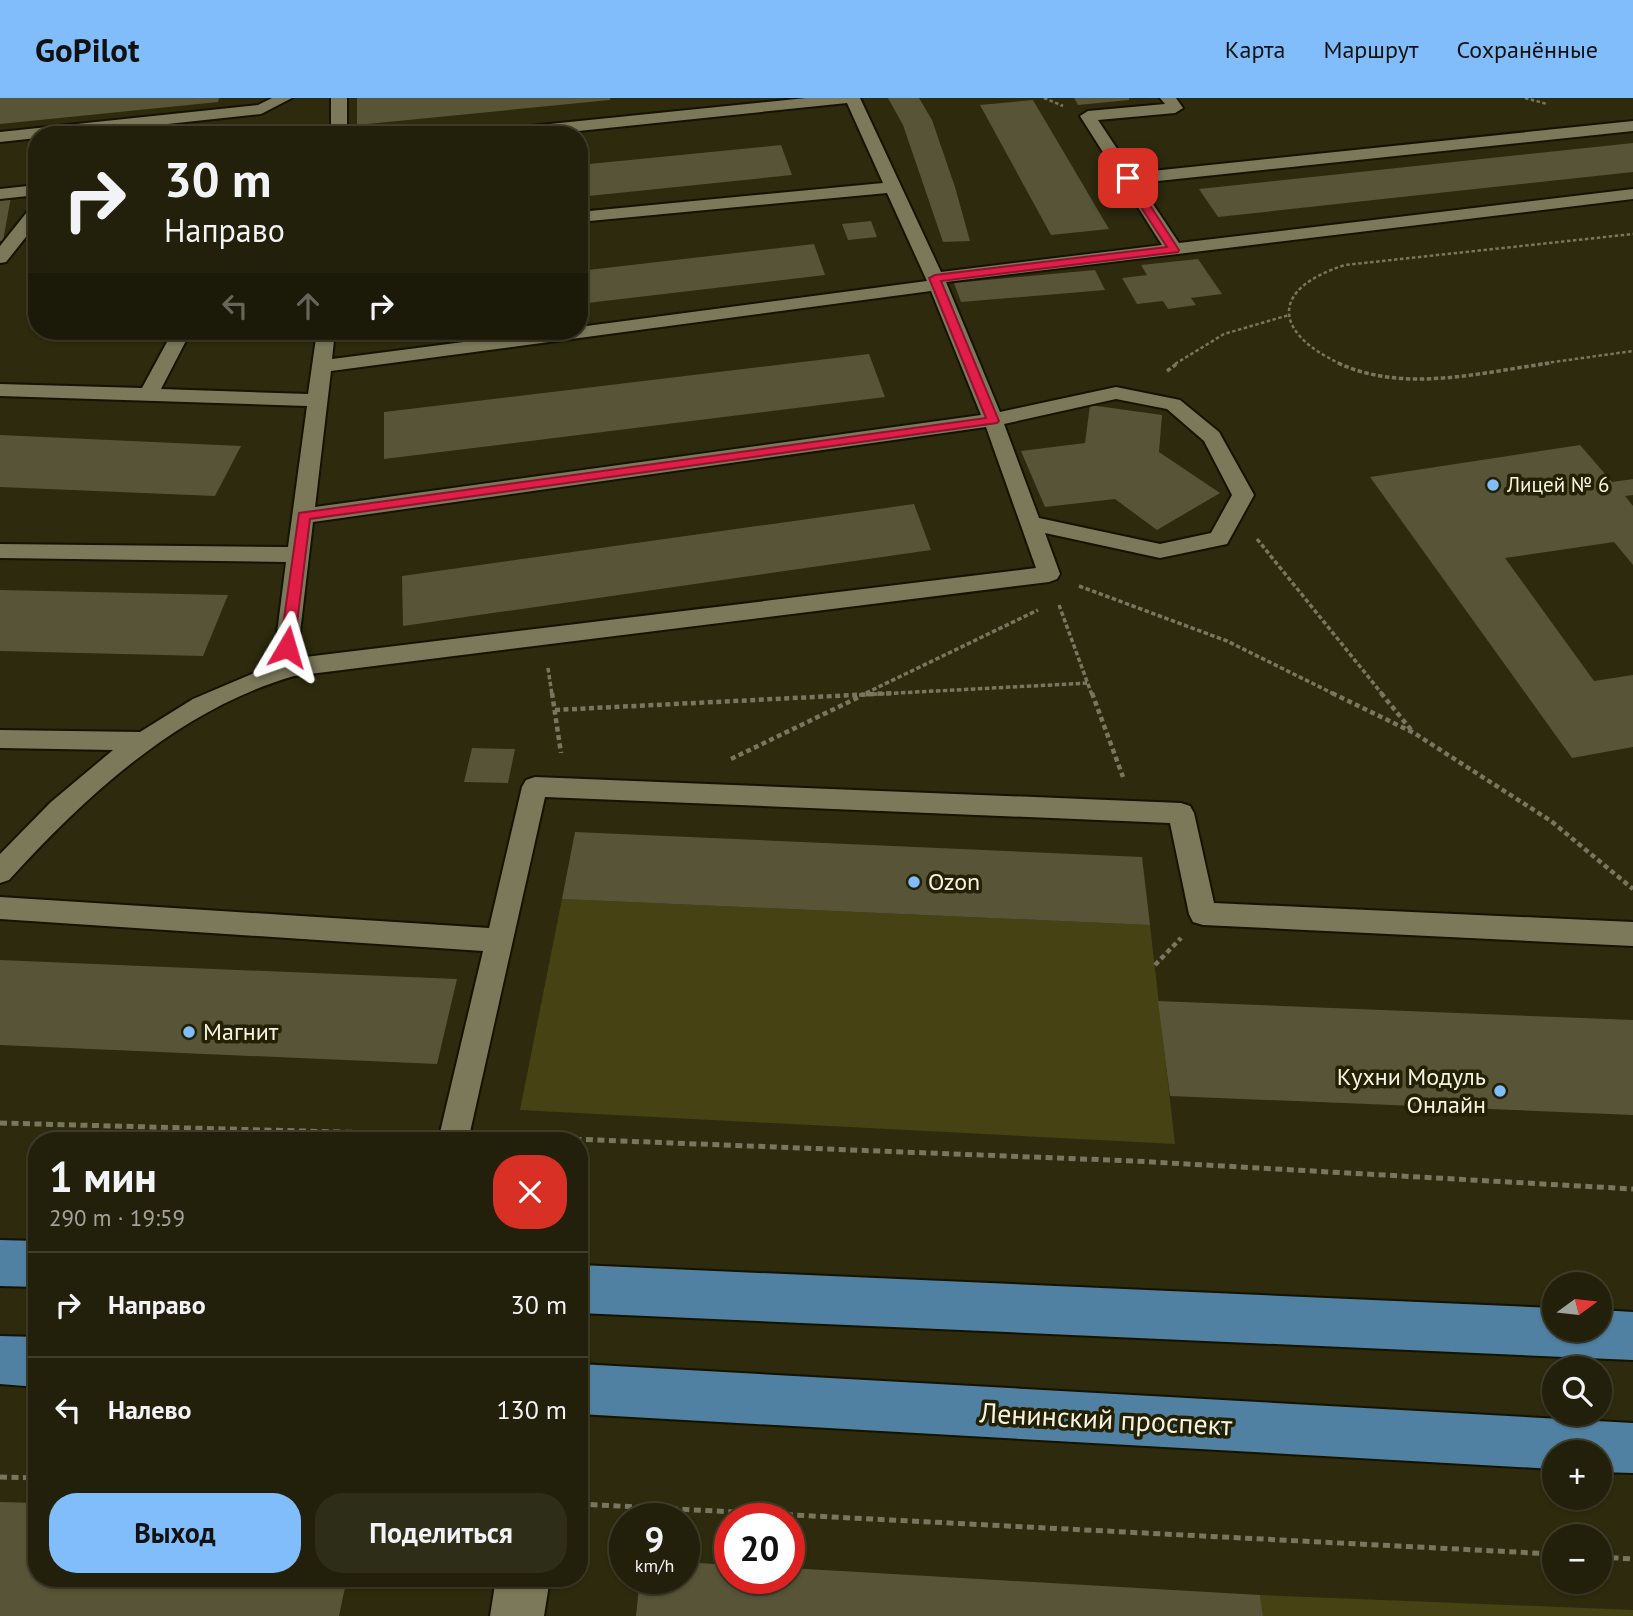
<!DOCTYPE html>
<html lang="ru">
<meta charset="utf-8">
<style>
:root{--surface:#22200a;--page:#2e2d18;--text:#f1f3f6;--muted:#a2a39c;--line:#3f3e2b;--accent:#80bdfa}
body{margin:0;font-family:"PT Sans",sans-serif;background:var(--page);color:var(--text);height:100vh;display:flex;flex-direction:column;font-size:26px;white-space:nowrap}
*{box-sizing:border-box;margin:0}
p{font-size:23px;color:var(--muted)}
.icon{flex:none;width:38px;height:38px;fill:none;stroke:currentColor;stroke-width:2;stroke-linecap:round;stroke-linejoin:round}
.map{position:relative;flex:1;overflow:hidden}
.sheet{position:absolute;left:28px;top:1034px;width:560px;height:455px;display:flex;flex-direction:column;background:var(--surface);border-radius:28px;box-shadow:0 2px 5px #0004,0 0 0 2px var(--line)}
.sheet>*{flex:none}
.guide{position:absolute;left:28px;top:28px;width:560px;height:214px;border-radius:28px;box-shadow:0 2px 5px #0004,0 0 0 2px var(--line);background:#22200a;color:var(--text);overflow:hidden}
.needle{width:46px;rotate:75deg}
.tools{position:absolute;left:1542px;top:1174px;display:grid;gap:14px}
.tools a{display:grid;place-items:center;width:70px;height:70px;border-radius:50%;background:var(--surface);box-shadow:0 2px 5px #0004,0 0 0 2px var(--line);font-size:35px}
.speed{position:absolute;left:609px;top:1405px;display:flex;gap:14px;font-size:35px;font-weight:700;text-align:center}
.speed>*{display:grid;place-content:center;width:91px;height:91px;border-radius:50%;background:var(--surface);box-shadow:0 2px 5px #0004,0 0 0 2px var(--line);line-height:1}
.speed small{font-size:18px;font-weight:400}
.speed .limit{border:10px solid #d22;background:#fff;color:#111}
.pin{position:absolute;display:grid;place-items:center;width:60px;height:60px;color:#fff;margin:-30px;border-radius:14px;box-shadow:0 4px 10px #0006}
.me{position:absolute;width:77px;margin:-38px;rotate:7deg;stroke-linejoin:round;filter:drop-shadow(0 0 5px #0008)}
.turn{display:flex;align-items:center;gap:24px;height:147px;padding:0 21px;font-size:32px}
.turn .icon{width:91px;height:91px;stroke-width:2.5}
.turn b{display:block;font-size:49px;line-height:60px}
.lanes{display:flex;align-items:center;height:66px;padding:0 21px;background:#0003;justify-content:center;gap:35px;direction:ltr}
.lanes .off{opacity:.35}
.round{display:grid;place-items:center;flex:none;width:74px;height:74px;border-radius:28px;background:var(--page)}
.summary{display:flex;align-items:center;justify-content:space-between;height:119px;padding:0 21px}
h1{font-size:42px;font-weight:800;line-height:52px}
.button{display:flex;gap:14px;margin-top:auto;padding:14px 21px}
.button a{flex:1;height:80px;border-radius:28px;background:var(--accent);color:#111;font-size:28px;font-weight:800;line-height:80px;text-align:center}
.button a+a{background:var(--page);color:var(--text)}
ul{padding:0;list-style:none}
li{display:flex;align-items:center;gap:21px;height:105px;padding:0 21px;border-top:2px solid var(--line)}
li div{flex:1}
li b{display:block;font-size:26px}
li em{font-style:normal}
header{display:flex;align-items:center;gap:42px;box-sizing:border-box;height:98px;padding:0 35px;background:var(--accent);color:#111}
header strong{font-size:33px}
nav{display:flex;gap:38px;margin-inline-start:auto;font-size:24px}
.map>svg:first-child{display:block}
</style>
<header>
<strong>GoPilot</strong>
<nav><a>Карта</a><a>Маршрут</a><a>Сохранённые</a></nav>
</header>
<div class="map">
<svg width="1633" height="1518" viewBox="0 0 1633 1518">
<rect width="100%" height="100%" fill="#2d2a0d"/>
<!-- green -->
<g fill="#464214">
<path d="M 562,801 L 1150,827 L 1175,1046 L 520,1012 Z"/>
<path d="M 1260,1497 L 1633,1512 L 1633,1518 L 1263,1518 Z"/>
</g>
<!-- building -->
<g fill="#575437">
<path d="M 0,0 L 219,0 L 218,4 L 0,26 Z"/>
<path d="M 357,0 L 610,0 L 610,2 L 357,27 Z"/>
<path d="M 888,0 L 919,0 L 932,22 L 955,89 L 970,143 L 943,144 L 903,27 Z"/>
<path d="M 1074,0 L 1129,0 L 1129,2 L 1078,7 Z"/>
<path d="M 1033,2 L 1109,131 L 1051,137 L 980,7 Z"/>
<path d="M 1633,45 L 1633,74 L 1218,119 L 1199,91 Z"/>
<path d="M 781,47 L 792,77 L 579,99 L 579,67 Z"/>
<path d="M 11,99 L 3,143 L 0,143 L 0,100 Z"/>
<path d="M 871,123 L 877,139 L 848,142 L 842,126 Z"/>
<path d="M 814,146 L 825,177 L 579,206 L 579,173 Z"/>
<path d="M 1198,161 L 1222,196 L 1191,200 L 1196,207 L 1168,211 L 1163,203 L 1137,206 L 1122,180 L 1147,177 L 1141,167 Z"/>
<path d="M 1095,172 L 1105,192 L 961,204 L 954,185 Z"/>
<path d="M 869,256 L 885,299 L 384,361 L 384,314 Z"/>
<path d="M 1090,307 L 1162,317 L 1159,354 L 1220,395 L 1157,432 L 1115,401 L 1045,409 L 1021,353 L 1085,345 Z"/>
<path d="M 0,337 L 241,348 L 215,398 L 0,389 Z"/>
<path d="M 1580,347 L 1612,384 L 1633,381 L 1633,397 L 1625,398 L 1633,408 L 1633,467 L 1614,444 L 1505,460 L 1594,583 L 1633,577 L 1633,649 L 1572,660 L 1370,379 Z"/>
<path d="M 914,406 L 931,452 L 403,528 L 402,478 Z"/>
<path d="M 0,492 L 228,497 L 203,558 L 0,553 Z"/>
<path d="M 472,650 L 515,651 L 508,685 L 464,684 Z"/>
<path d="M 575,734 L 1142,759 L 1150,827 L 562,801 Z"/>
<path d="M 0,862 L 457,881 L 437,966 L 0,947 Z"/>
<path d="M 1158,903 L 1633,922 L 1633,1017 L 1170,998 Z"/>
<path d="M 0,1404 L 37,1405 L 37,1480 L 347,1480 L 339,1518 L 0,1518 Z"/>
<path d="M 684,1464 L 730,1467 L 730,1480 L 789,1480 L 789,1470 L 1260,1497 L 1263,1518 L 636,1518 L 640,1480 L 684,1480 Z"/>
</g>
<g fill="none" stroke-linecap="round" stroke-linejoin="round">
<!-- service casing -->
<g stroke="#151200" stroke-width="4">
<g id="service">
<path d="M 272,0 L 292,0 L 261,16 L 65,37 L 37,37 L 37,40 L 0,44 L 0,34 L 258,7 Z"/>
<rect x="331" y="0" width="16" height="37"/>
<path d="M 806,0 L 860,0 L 941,174 L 1162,147 L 1080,18 L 1088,13 L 1165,6 L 1160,0 L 1176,0 L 1183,10 L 1175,15 L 1098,22 L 1133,75 L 1633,23 L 1633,33 L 1139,85 L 1179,145 L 1633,91 L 1633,101 L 946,184 L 1000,314 L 1116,289 L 1180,302 L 1219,334 L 1254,397 L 1227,446 L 1160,460 L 1045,435 L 1060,476 L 1057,481 L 1049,484 L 294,578 C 180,611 87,696 9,782 L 0,785 L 0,756 L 51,704 L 113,652 L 0,650 L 0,632 L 140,634 L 193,601 L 273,567 L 286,464 L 0,460 L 0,446 L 288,449 L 307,308 L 0,298 L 0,286 L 142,290 L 173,233 L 191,233 L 161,291 L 308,296 L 317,233 L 335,233 L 332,261 L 548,233 L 579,233 L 579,229 L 927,183 L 887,95 L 579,124 L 579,114 L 883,85 L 847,5 L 540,37 L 483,37 L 491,32 ZM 931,193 L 981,317 L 315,409 L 331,273 ZM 1116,301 L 1167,311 L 1204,343 L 1232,397 L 1211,435 L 1160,446 L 1039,420 L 1004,326 ZM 986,329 L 1036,470 L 297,560 L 313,424 Z"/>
<path d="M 37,87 L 37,97 L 0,101 L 0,91 Z"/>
<path d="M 37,108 L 37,125 L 6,164 L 0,165 L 0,148 L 31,109 Z"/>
<path d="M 535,679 L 1181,705 L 1190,708 L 1194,715 L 1214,805 L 1633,824 L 1633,848 L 1203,827 L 1193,824 L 1189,816 L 1170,725 L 545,699 L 468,1043 L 438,1043 L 483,853 L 0,821 L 0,799 L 489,830 L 522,689 L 526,682 Z"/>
</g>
</g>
<!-- minor casing -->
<g stroke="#151200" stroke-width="4">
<path id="minor" d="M 496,1480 L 550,1480 L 544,1518 L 490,1518 Z"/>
</g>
<!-- primary casing -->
<g stroke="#151200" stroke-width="4">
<g id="primary">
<path d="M 0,1142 L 37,1143 L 37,1189 L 0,1188 Z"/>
<path d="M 579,1167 L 1554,1210 L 1554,1232 L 1600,1232 L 1600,1212 L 1633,1214 L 1633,1262 L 579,1215 Z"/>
<path d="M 0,1238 L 37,1239 L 37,1289 L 0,1286 Z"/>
<path d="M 579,1266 L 1633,1325 L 1633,1375 L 1600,1374 L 1600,1354 L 1554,1354 L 1554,1371 L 579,1316 Z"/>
</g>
</g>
<!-- path-far3 -->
<g stroke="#78765e" stroke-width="2.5" stroke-dasharray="3.5 2.5" stroke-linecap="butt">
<path d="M 1044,0 L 1063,8"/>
<path d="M 1525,0 L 1547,6"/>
<path d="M 1175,266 L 1224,236 L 1289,217"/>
<path d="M 1341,266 C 1273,235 1269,191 1345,167 L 1633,136"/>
<path d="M 1539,266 L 1633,253"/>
</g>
<!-- path-far2 -->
<g stroke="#78765e" stroke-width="3.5" stroke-dasharray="4.5 2.5" stroke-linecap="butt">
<path d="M 1338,265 C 1405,296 1481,274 1551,265"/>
<path d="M 1167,273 L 1178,265"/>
<path d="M 1257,441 L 1383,597"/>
<path d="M 1079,488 L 1227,543 L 1336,597"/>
<path d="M 1059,507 L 1092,597"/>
<path d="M 548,570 L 552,597"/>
<path d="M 866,595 L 1038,512"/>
<path d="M 859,597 L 1089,585"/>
</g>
<!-- path-far1 -->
<g stroke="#78765e" stroke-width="4.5" stroke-dasharray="5 3.5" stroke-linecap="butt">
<path d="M 552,595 L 561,655"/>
<path d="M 1092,595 L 1123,679"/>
<path d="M 1332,595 L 1414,635 L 1551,723 L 1633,791"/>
<path d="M 1381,595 L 1412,633"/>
<path d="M 555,612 L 894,595"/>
<path d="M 731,661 L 859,599"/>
<path d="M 1155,867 L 1181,840"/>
</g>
<!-- path -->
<g stroke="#78765e" stroke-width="5" stroke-dasharray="7 4.5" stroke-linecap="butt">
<path d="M 0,1025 L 415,1036"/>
<path d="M 494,1038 L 1134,1063 L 1633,1091"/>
<path d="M 0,1379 L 37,1380"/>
<path d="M 579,1406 L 1554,1456"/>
<path d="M 1600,1459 L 1633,1461"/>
</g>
<!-- service -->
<use href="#service" fill="#7b795a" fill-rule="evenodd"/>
<!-- minor -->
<use href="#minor" fill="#7b795a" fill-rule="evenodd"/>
<!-- primary -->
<use href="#primary" fill="#5181a2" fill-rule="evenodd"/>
</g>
<!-- route -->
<path fill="#e11d48" stroke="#92132f" stroke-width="2" d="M 1124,78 L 1131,78 L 1179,152 L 1178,154 L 941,183 L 999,323 L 997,325 L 310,421 L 294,549 L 287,554 L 280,549 L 299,415 L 986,320 L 929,180 L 935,177 L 1167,149 L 1122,80 Z"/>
<!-- markers -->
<g fill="#80bdfa" stroke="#232004" stroke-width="2.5">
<circle cx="1493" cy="387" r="7"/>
<circle cx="914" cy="784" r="7"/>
<circle cx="189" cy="934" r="7"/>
<circle cx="1500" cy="993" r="7"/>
</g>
<g text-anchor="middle" stroke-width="7" stroke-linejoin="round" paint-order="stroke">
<!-- far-poi labels -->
<g font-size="21" fill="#f5f4e3" stroke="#232004" text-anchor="start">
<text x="1507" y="394">Лицей № 6</text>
</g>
<!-- poi labels -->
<g font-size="24" fill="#f5f4e3" stroke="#232004" text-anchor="start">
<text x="928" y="792">Ozon</text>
<text x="203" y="942">Магнит</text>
<text x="1486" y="987" text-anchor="end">Кухни Модуль<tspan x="1486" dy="28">Онлайн</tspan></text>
</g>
<!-- near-street labels -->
<g font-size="28" fill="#f5f4e3" stroke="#232004">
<text transform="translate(1106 1321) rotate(3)" y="10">Ленинский проспект</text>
</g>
</g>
</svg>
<div class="tools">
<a><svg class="needle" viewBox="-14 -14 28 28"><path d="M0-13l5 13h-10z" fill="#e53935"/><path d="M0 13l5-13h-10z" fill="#a2a39c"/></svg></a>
<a><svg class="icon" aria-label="search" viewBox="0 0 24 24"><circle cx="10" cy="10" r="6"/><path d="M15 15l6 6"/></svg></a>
<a>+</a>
<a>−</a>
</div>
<div class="speed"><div>9<small>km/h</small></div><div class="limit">20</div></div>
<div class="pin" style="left:1128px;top:80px;background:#d93025"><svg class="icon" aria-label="arrive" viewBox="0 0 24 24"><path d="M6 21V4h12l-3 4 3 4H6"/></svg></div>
<svg class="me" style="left:287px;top:549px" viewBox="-20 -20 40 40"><path d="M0-17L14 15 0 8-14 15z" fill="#e11d48" stroke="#fff" stroke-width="4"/></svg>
<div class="guide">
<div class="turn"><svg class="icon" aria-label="right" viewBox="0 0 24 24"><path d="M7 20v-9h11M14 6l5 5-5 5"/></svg><div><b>30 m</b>Направо</div></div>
<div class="lanes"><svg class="icon off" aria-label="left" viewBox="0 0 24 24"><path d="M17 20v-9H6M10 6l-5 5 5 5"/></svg><svg class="icon off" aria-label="ahead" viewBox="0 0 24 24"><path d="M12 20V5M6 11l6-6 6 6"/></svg><svg class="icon" aria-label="right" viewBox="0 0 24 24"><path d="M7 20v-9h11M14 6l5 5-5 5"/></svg></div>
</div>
<section class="sheet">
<div class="summary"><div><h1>1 мин</h1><p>290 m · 19:59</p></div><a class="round" style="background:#d93025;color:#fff"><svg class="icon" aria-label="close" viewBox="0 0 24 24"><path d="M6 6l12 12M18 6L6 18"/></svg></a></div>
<ul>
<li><svg class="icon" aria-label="right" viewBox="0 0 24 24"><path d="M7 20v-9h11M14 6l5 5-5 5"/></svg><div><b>Направо</b></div><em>30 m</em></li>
<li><svg class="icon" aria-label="left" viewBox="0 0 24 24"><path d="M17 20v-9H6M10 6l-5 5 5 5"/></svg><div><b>Налево</b></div><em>130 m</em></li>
</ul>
<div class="button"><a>Выход</a><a>Поделиться</a></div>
</section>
</div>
